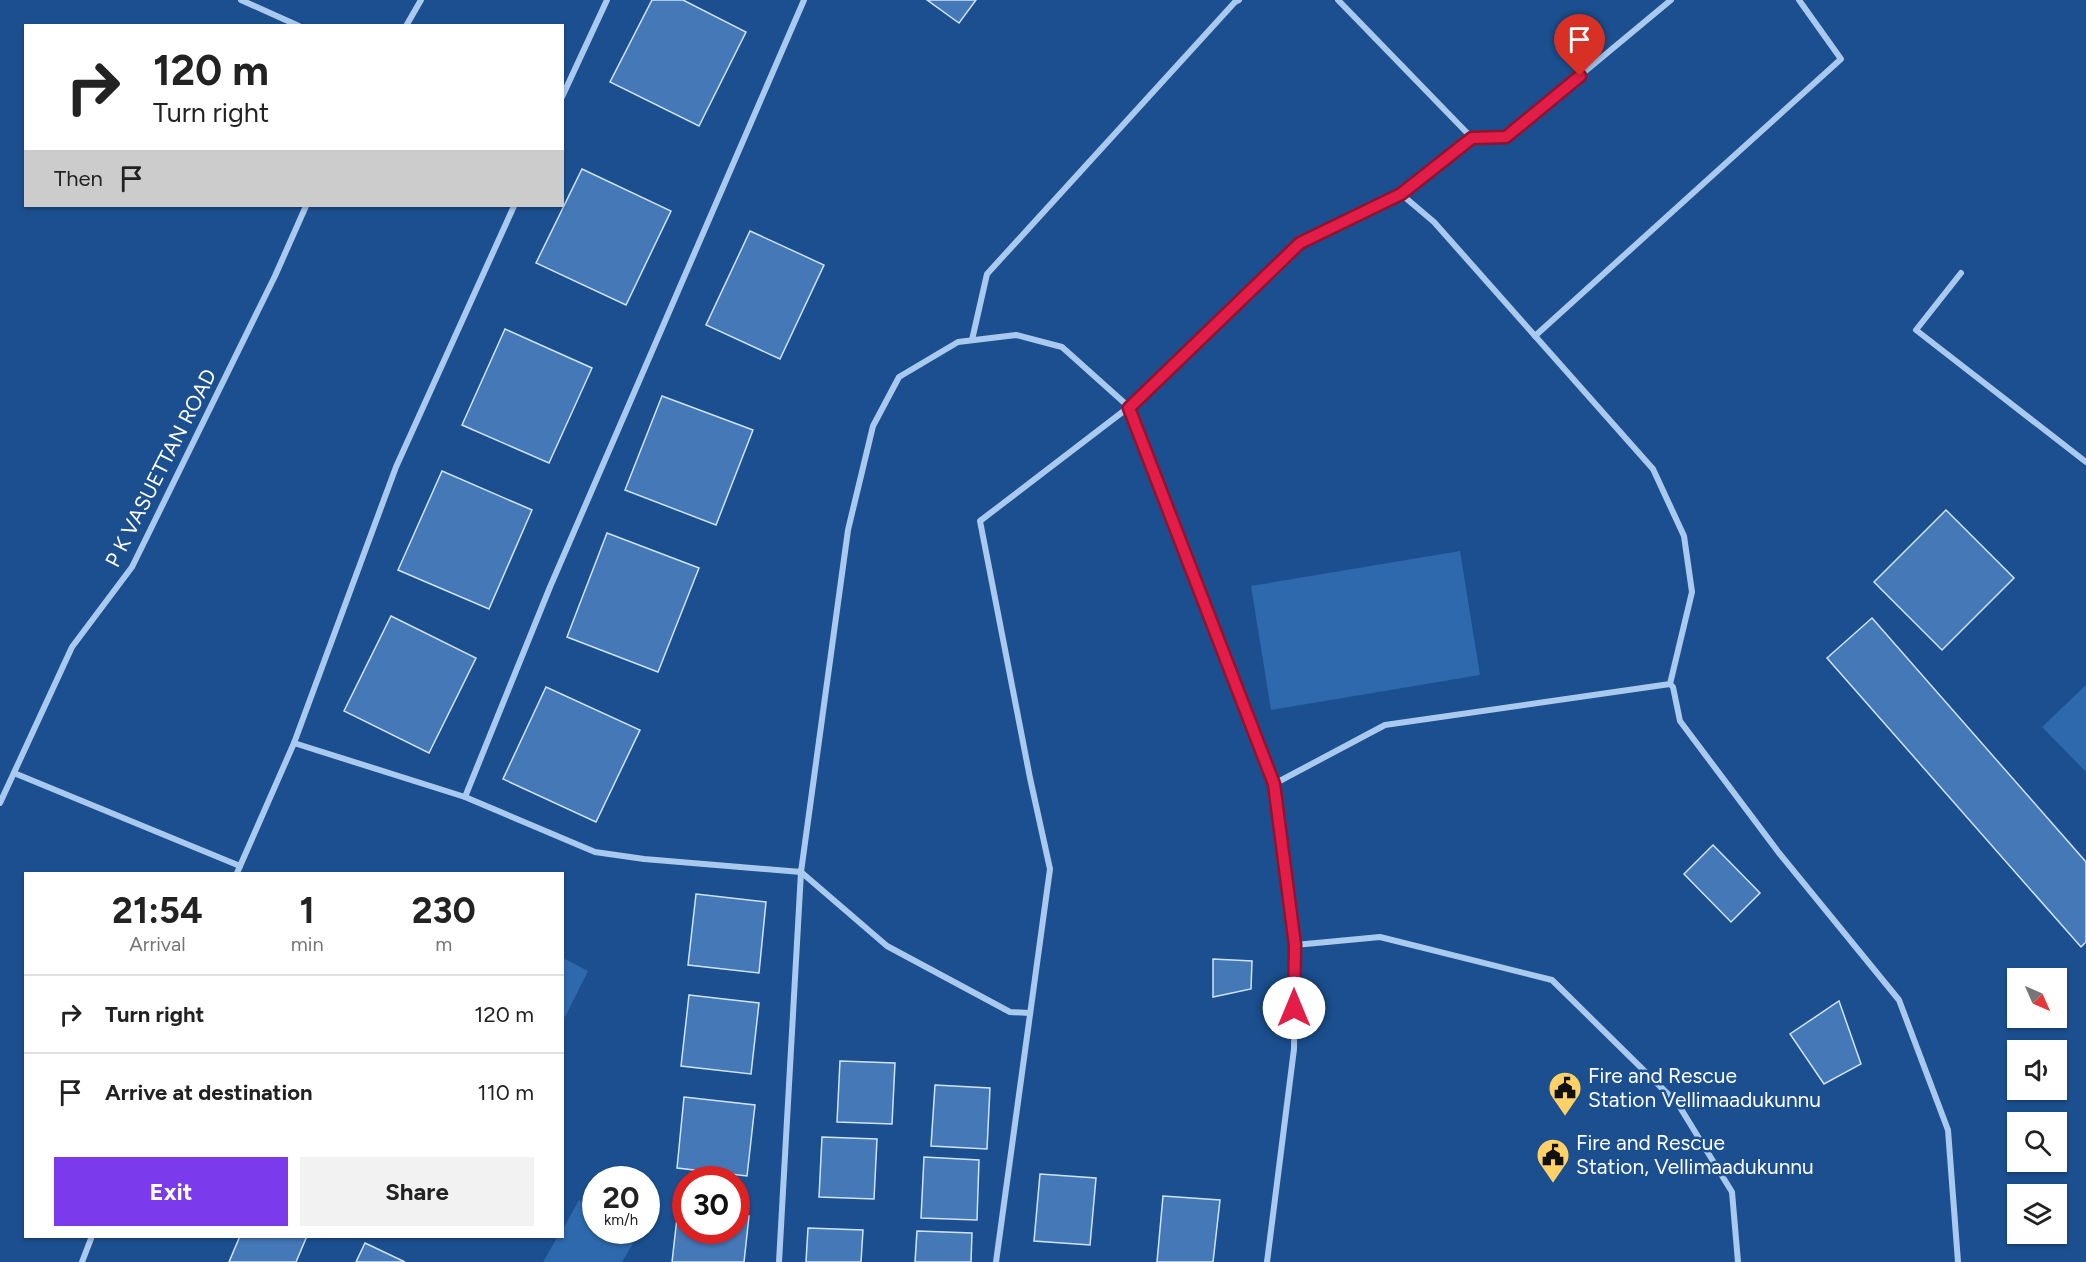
<!DOCTYPE html>
<style>
:root{--surface:#fff;--page:#f2f2f2;--text:#222;--muted:#767676;--line:#e0e0e0;--accent:#7c3aed}
body{margin:0;font-family:Figtree,sans-serif;background:var(--page);color:var(--text);height:100vh;display:flex;flex-direction:column;font-size:22px;white-space:nowrap}
*{box-sizing:border-box;margin:0}
p{font-size:20px;color:var(--muted)}
.icon{flex:none;width:33px;height:33px;fill:none;stroke:currentColor;stroke-width:2;stroke-linecap:round;stroke-linejoin:round}
.map{position:relative;flex:1;overflow:hidden}
.panel{position:absolute;left:24px;top:872px;width:540px;height:366px;display:flex;flex-direction:column;background:var(--surface);border-radius:0px;box-shadow:0 2px 4px #0004}
.panel>*{flex:none}
.hud{position:absolute;left:24px;top:24px;width:540px;height:183px;border-radius:0px;box-shadow:0 2px 4px #0004;background:#fff;color:var(--text);overflow:hidden}
.needle{width:39px;rotate:135deg}
.fabs{position:absolute;left:2007px;top:968px;display:grid;gap:12px}
.fabs a{display:grid;place-items:center;width:60px;height:60px;border-radius:0px;background:var(--surface);box-shadow:0 2px 4px #0004;font-size:30px}
.speed{position:absolute;left:582px;top:1166px;display:flex;gap:12px;font-size:30px;font-weight:700;text-align:center}
.speed>*{display:grid;place-content:center;width:78px;height:78px;border-radius:50%;background:var(--surface);box-shadow:0 2px 4px #0004;line-height:1}
.speed small{font-size:15px;font-weight:400}
.speed .limit{border:9px solid #d22;background:#fff;color:#111}
.pin{position:absolute;display:grid;place-items:center;width:51px;height:51px;color:#fff;margin:-62px -26px;border-radius:50% 50% 50% 0;rotate:-45deg;box-shadow:0 0 6px #0007}
.pin .icon{rotate:45deg}
.me{position:absolute;width:66px;margin:-33px;rotate:0deg;stroke-linejoin:round;filter:drop-shadow(0 0 4px #0008)}
.turn{display:flex;align-items:center;gap:21px;height:126px;padding:0 30px;font-size:27px}
.turn .icon{width:78px;height:78px;stroke-width:2.5}
.turn b{display:block;font-size:42px;line-height:51px}
.then{display:flex;align-items:center;height:57px;padding:0 30px;background:#0003;gap:12px;font-size:22px}
.eta{display:flex;justify-content:space-evenly;align-items:center;height:102px;text-align:center}
.eta b{font-size:36px;font-weight:700;line-height:42px}
.action{display:flex;gap:12px;margin-top:auto;padding:12px 30px}
.action a{flex:1;height:69px;border-radius:0px;background:var(--accent);color:#fff;font-size:24px;font-weight:700;line-height:69px;text-align:center}
.action a+a{background:var(--page);color:var(--text)}
ul{padding:0;list-style:none}
li{display:flex;align-items:center;gap:18px;height:78px;padding:0 30px;border-top:2px solid var(--line)}
li div{flex:1}
li b{display:block;font-size:22px}
li em{font-style:normal}
.map>svg:first-child{display:block}
</style>
<div class="map">
<svg width="2086" height="1262" viewBox="0 0 2086 1262">
<rect width="100%" height="100%" fill="#1b4f8f"/>
<!-- green -->
<g fill="#2e69ad">
<path d="M 1460,551 L 1480,675 L 1271,710 L 1251,586 Z"/>
<path d="M 2086,685 L 2086,772 L 2042,727 Z"/>
<path d="M 563,958 L 588,971 L 563,1021 Z"/>
<path d="M 579,1200 L 595,1209 L 596,1230 L 633,1230 L 639,1233 L 622,1262 L 543,1262 L 558,1236 L 562,1236 L 563,1229 Z"/>
</g>
<!-- building -->
<g fill="#4478b7" stroke="#cfe3fa" stroke-width="1.5">
<path d="M 652,0 L 683,0 L 746,32 L 699,126 L 610,82 Z"/>
<path d="M 927,0 L 976,0 L 959,23 Z"/>
<path d="M 582,169 L 671,211 L 626,305 L 536,263 Z"/>
<path d="M 750,231 L 824,265 L 780,359 L 706,325 Z"/>
<path d="M 505,329 L 592,368 L 549,463 L 462,425 Z"/>
<path d="M 662,396 L 753,430 L 716,525 L 625,490 Z"/>
<path d="M 442,471 L 532,510 L 489,609 L 398,570 Z"/>
<path d="M 1946,510 L 2014,578 L 1942,650 L 1874,582 Z"/>
<path d="M 607,533 L 699,568 L 658,672 L 567,637 Z"/>
<path d="M 391,616 L 476,658 L 429,753 L 344,711 Z"/>
<path d="M 1872,618 L 2086,862 L 2086,942 L 2081,947 L 1827,658 Z"/>
<path d="M 546,687 L 640,730 L 596,822 L 503,779 Z"/>
<path d="M 1713,845 L 1760,893 L 1731,922 L 1684,874 Z"/>
<path d="M 696,894 L 766,902 L 759,973 L 688,965 Z"/>
<path d="M 1213,959 L 1252,961 L 1251,989 L 1213,997 Z"/>
<path d="M 689,995 L 759,1003 L 751,1074 L 681,1066 Z"/>
<path d="M 1839,1001 L 1861,1064 L 1824,1084 L 1790,1034 Z"/>
<path d="M 840,1061 L 895,1063 L 892,1124 L 837,1122 Z"/>
<path d="M 935,1085 L 990,1088 L 987,1149 L 931,1146 Z"/>
<path d="M 684,1097 L 755,1105 L 747,1176 L 677,1168 Z"/>
<path d="M 822,1137 L 877,1139 L 874,1199 L 819,1197 Z"/>
<path d="M 924,1157 L 979,1160 L 977,1220 L 921,1218 Z"/>
<path d="M 1040,1174 L 1096,1178 L 1090,1245 L 1034,1241 Z"/>
<path d="M 1163,1196 L 1220,1200 L 1213,1262 L 1157,1262 Z"/>
<path d="M 678,1209 L 686,1209 L 686,1230 L 736,1230 L 736,1215 L 749,1216 L 744,1262 L 672,1262 Z"/>
<path d="M 808,1228 L 863,1230 L 861,1262 L 806,1262 Z"/>
<path d="M 917,1231 L 972,1233 L 971,1262 L 915,1262 Z"/>
<path d="M 240,1236 L 307,1236 L 296,1262 L 229,1262 Z"/>
<path d="M 365,1243 L 405,1262 L 356,1262 Z"/>
</g>
<g fill="none" stroke-linecap="round" stroke-linejoin="round">
<!-- minor -->
<g stroke="#a9c9ee" stroke-width="6">
<path d="M 241,0 L 299,26"/>
<path d="M 1338,0 L 1472,138 L 1506,137 L 1671,0"/>
<path d="M 406,26 L 421,0"/>
<path d="M 562,97 L 607,0"/>
<path d="M 1961,273 L 1916,330 L 2086,462"/>
<path d="M 1535,336 L 1841,59 L 1799,0"/>
<path d="M 972,340 L 987,274 L 1235,2 L 1239,0"/>
<path d="M 1670,684 L 1673,687 L 1680,721 L 1779,853 L 1899,1000 L 1948,1130 L 1958,1262"/>
<path d="M 294,743 L 465,797 L 595,852 L 644,859 L 801,872 L 848,530 L 873,426 L 899,377 L 958,342 L 1016,335 L 1062,347 L 1129,407 L 1300,243 L 1401,194 L 1472,138"/>
<path d="M 14,773 L 240,866"/>
<path d="M 465,797 L 550,587 L 804,0"/>
<path d="M 0,803 L 72,647 L 132,567 L 275,276 L 306,206"/>
<path d="M 801,872 L 887,946 L 1010,1012 L 1030,1013"/>
<path d="M 237,873 L 294,743 L 396,467 L 514,206"/>
<path d="M 1295,945 L 1380,937 L 1552,980 L 1678,1104 L 1732,1192 L 1738,1262"/>
<path d="M 82,1262 L 92,1236"/>
<path d="M 779,1262 L 801,872"/>
<path d="M 996,1262 L 1050,869 L 1030,778 L 980,521 L 1129,407 L 1274,784"/>
<path d="M 1267,1262 L 1294,1049 L 1295,945 L 1274,784 L 1385,725 L 1670,684 L 1692,592 L 1684,536 L 1653,469 L 1434,222 L 1401,194"/>
</g>
</g>
<g fill="none" stroke-linecap="round" stroke-linejoin="round">
<!-- route casing -->
<g stroke="#92132f" stroke-width="15">
<path id="route" d="M 1294,1008 L 1295,945 L 1274,784 L 1129,408 L 1300,243 L 1401,194 L 1472,138 L 1506,137 L 1580,76"/>
</g>
<!-- route -->
<use href="#route" stroke="#e11d48" stroke-width="10"/>
</g>
<!-- icons -->
<defs>
<g id="civic-pin" transform="scale(1.725)"><path d="M0 17L-7.5 6A9.5 9.5 0 1 1 7.5 6Z" fill="#ffd166" stroke="#1b4f8f"/><path d="M-.6-6.5H3V-4.5H.6V-3L4-1V1h2V6H-6V1h2V-1L-.6-3ZM-1.2 2.5V6h2.4V2.5Z" fill="#111"/></g>
</defs>
<g fill-rule="evenodd">
<use href="#civic-pin" x="1565" y="1088"/>
<use href="#civic-pin" x="1553" y="1155"/>
</g>
<g text-anchor="middle" stroke-width="5" stroke-linejoin="round" paint-order="stroke">
<!-- street labels -->
<g font-size="21" fill="#fff" stroke="#1b4f8f">
<text transform="translate(161 468) rotate(-63)" y="7">P K VASUETTAN ROAD</text>
</g>
<!-- poi labels -->
<g font-size="21" fill="#fff" stroke="#1b4f8f" text-anchor="start">
<text x="1588" y="1083">Fire and Rescue<tspan x="1588" dy="24">Station Vellimaadukunnu</tspan></text>
<text x="1576" y="1150">Fire and Rescue<tspan x="1576" dy="24">Station, Vellimaadukunnu</tspan></text>
</g>
</g>
</svg>
<div class="fabs">
<a><svg class="needle" viewBox="-14 -14 28 28"><path d="M0-13l5 13h-10z" fill="#e53935"/><path d="M0 13l5-13h-10z" fill="#767676"/></svg></a>
<a><svg class="icon" aria-label="sound" viewBox="0 0 24 24"><path d="M4 9h4l5-4v14l-5-4H4zM17 9q2 3 0 6"/></svg></a>
<a><svg class="icon" aria-label="search" viewBox="0 0 24 24"><circle cx="10" cy="10" r="6"/><path d="M15 15l6 6"/></svg></a>
<a><svg class="icon" aria-label="layers" viewBox="0 0 24 24"><path d="M12 4l9 5-9 5-9-5zM3 14l9 5 9-5"/></svg></a>
</div>
<div class="speed"><div>20<small>km/h</small></div><div class="limit">30</div></div>
<div class="pin" style="left:1580px;top:76px;background:#d93025"><svg class="icon" aria-label="arrive" viewBox="0 0 24 24"><path d="M6 21V4h12l-3 4 3 4H6"/></svg></div>
<svg class="me" style="left:1294px;top:1008px" viewBox="-20 -20 40 40"><circle r="19" fill="#fff"/><path d="M0-13L10 11 0 6-10 11z" fill="#e11d48"/></svg>
<div class="hud">
<div class="turn"><svg class="icon" aria-label="right" viewBox="0 0 24 24"><path d="M7 20v-9h11M14 6l5 5-5 5"/></svg><div><b>120 m</b>Turn right</div></div>
<div class="then">Then<svg class="icon" aria-label="arrive" viewBox="0 0 24 24"><path d="M6 21V4h12l-3 4 3 4H6"/></svg></div>
</div>
<section class="panel">
<div class="eta">
<div><b>21:54</b><p>Arrival</p></div>
<div><b>1</b><p>min</p></div>
<div><b>230</b><p>m</p></div>
</div>
<ul>
<li><svg class="icon" aria-label="right" viewBox="0 0 24 24"><path d="M7 20v-9h11M14 6l5 5-5 5"/></svg><div><b>Turn right</b></div><em>120 m</em></li>
<li><svg class="icon" aria-label="arrive" viewBox="0 0 24 24"><path d="M6 21V4h12l-3 4 3 4H6"/></svg><div><b>Arrive at destination</b></div><em>110 m</em></li>
</ul>
<div class="action"><a>Exit</a><a>Share</a></div>
</section>
</div>
